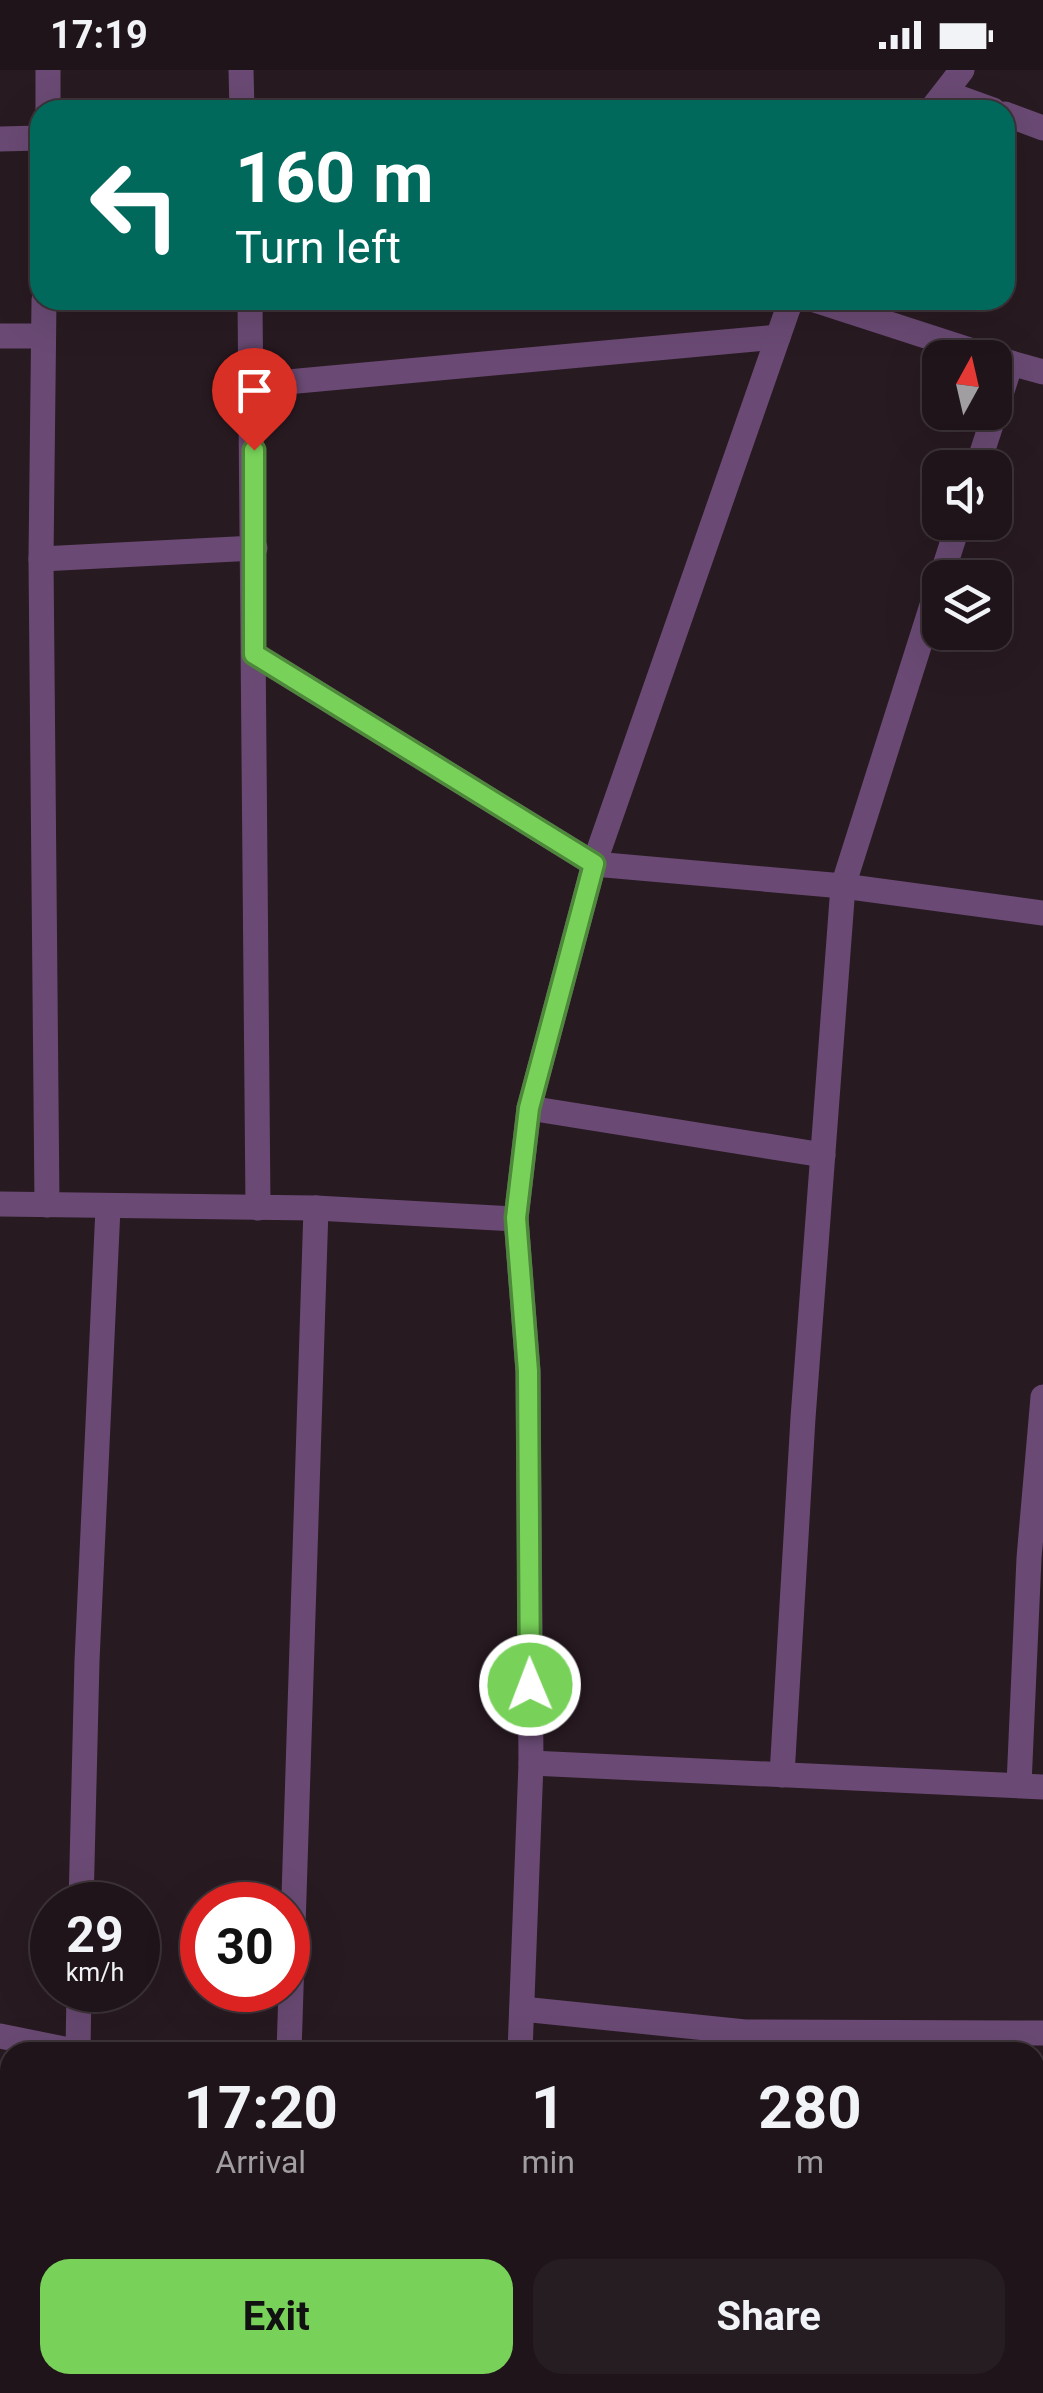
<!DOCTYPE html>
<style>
:root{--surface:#1e1419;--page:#261d22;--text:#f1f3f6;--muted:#a19ea2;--line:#3c3338;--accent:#78d259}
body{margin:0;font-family:Roboto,sans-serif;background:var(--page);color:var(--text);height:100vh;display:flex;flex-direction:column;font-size:38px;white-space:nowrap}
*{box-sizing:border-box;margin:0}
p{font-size:32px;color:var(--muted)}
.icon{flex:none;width:55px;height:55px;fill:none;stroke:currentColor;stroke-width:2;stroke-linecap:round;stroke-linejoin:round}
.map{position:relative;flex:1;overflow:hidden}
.drawer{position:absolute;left:0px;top:1972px;width:1045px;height:352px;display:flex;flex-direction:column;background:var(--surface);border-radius:30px 30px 0 0;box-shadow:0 10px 40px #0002,0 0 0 2px var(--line)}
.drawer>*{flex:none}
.guide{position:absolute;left:30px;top:30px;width:985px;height:210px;border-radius:30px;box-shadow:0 10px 40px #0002,0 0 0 2px var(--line);background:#00695c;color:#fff;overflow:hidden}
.needle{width:65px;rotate:8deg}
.buttons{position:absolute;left:922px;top:270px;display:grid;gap:20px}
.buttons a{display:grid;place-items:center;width:90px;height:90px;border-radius:20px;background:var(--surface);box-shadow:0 10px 40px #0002,0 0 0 2px var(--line);font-size:50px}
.speed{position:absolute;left:30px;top:1812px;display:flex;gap:20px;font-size:50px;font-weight:700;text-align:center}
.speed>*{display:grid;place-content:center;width:130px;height:130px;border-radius:50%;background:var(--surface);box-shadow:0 10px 40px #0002,0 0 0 2px var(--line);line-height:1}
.speed small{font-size:25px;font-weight:400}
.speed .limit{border:15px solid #d22;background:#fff;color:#111}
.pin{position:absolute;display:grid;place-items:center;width:85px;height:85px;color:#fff;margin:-102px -42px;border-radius:50% 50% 50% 0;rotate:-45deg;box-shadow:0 0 10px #0007}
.pin .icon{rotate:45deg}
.me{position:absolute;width:110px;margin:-55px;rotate:359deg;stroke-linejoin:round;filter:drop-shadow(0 0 8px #0008)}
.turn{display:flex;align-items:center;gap:35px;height:210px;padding:0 40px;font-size:45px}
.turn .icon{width:130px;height:130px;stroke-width:2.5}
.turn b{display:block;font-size:70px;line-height:85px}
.eta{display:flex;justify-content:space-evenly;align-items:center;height:170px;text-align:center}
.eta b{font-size:60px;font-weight:700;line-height:70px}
.primary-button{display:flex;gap:20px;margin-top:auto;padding:20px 40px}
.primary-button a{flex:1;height:115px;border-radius:30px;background:var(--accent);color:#111;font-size:40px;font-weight:700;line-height:115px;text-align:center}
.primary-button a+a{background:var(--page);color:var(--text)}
.status{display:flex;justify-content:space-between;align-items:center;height:70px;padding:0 50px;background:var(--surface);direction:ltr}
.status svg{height:28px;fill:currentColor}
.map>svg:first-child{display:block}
</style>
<div class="status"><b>17:19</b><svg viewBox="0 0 49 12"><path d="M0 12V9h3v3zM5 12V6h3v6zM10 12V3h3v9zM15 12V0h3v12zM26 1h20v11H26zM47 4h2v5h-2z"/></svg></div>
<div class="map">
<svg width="1043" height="2323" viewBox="0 0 1043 2323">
<rect width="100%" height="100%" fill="#281a21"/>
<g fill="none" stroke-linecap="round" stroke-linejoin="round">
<!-- street -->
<g stroke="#6a4a74" stroke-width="25">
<path d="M 241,0 L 242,40"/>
<path d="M 946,23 L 993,40"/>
<path d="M 48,40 L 48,0"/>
<path d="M 931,40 L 962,0"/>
<path d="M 1005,44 L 1043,58"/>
<path d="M 0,69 L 40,68"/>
<path d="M 44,230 L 41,489 L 47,1135"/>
<path d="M 250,230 L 258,1138"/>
<path d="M 815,230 L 994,288"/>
<path d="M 0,266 L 43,266"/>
<path d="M 1011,293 L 1043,302"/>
<path d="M 254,315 L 778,267"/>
<path d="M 977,398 L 1011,293 L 995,288"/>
<path d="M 41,489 L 255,478"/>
<path d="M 941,508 L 959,452"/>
<path d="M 254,584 L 594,794 L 843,816 L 1043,843"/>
<path d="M 529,1038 L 823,1085"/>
<path d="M 0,1134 L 316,1138 L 516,1149"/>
<path d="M 531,1693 L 1043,1717"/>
<path d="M 782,1705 L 803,1348 L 843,816 L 940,510"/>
<path d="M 1019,1715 L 1029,1488 L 1043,1327"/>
<path d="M 81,1835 L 87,1591 L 108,1138"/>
<path d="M 522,1939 L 745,1962 L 1043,1963"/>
<path d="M 0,1966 L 79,1982"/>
<path d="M 78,1982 L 79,1920"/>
<path d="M 289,1982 L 316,1138"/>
<path d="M 520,1982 L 531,1693 L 528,1301 L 516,1149 L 529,1038 L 594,794 L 791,230"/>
<path d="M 0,2196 L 10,2198"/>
<path d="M 1035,2310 L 1043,2310"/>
<path d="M 520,2315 L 520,2323"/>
<path d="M 736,2323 L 737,2315"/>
<path d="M 944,2323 L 944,2315"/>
</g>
</g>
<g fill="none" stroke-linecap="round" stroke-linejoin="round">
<!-- route casing -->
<g stroke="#4e883a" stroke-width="25">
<path id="route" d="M 254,380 L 254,584 L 594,794 L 529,1038 L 516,1148 L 528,1301 L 530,1615"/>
</g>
<!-- route -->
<use href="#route" stroke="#78d259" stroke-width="18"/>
</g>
</svg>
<div class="buttons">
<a><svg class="needle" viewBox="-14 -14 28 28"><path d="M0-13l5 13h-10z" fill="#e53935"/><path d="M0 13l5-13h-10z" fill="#a19ea2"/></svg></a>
<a><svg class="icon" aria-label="sound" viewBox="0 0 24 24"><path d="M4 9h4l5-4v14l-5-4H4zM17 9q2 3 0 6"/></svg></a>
<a><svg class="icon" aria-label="layers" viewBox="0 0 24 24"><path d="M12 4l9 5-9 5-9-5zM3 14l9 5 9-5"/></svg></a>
</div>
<div class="speed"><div>29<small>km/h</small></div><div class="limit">30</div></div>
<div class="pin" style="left:254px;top:380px;background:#d93025"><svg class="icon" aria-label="arrive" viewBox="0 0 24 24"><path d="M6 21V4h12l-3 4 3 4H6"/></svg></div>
<svg class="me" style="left:530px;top:1615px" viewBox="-20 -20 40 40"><circle r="17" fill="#78d259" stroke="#fff" stroke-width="3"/><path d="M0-11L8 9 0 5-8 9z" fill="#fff"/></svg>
<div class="guide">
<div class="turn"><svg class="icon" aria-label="left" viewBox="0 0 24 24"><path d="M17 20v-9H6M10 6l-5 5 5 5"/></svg><div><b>160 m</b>Turn left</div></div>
</div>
<section class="drawer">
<div class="eta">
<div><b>17:20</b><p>Arrival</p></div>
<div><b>1</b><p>min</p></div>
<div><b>280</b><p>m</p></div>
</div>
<div class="primary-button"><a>Exit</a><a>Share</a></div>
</section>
</div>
